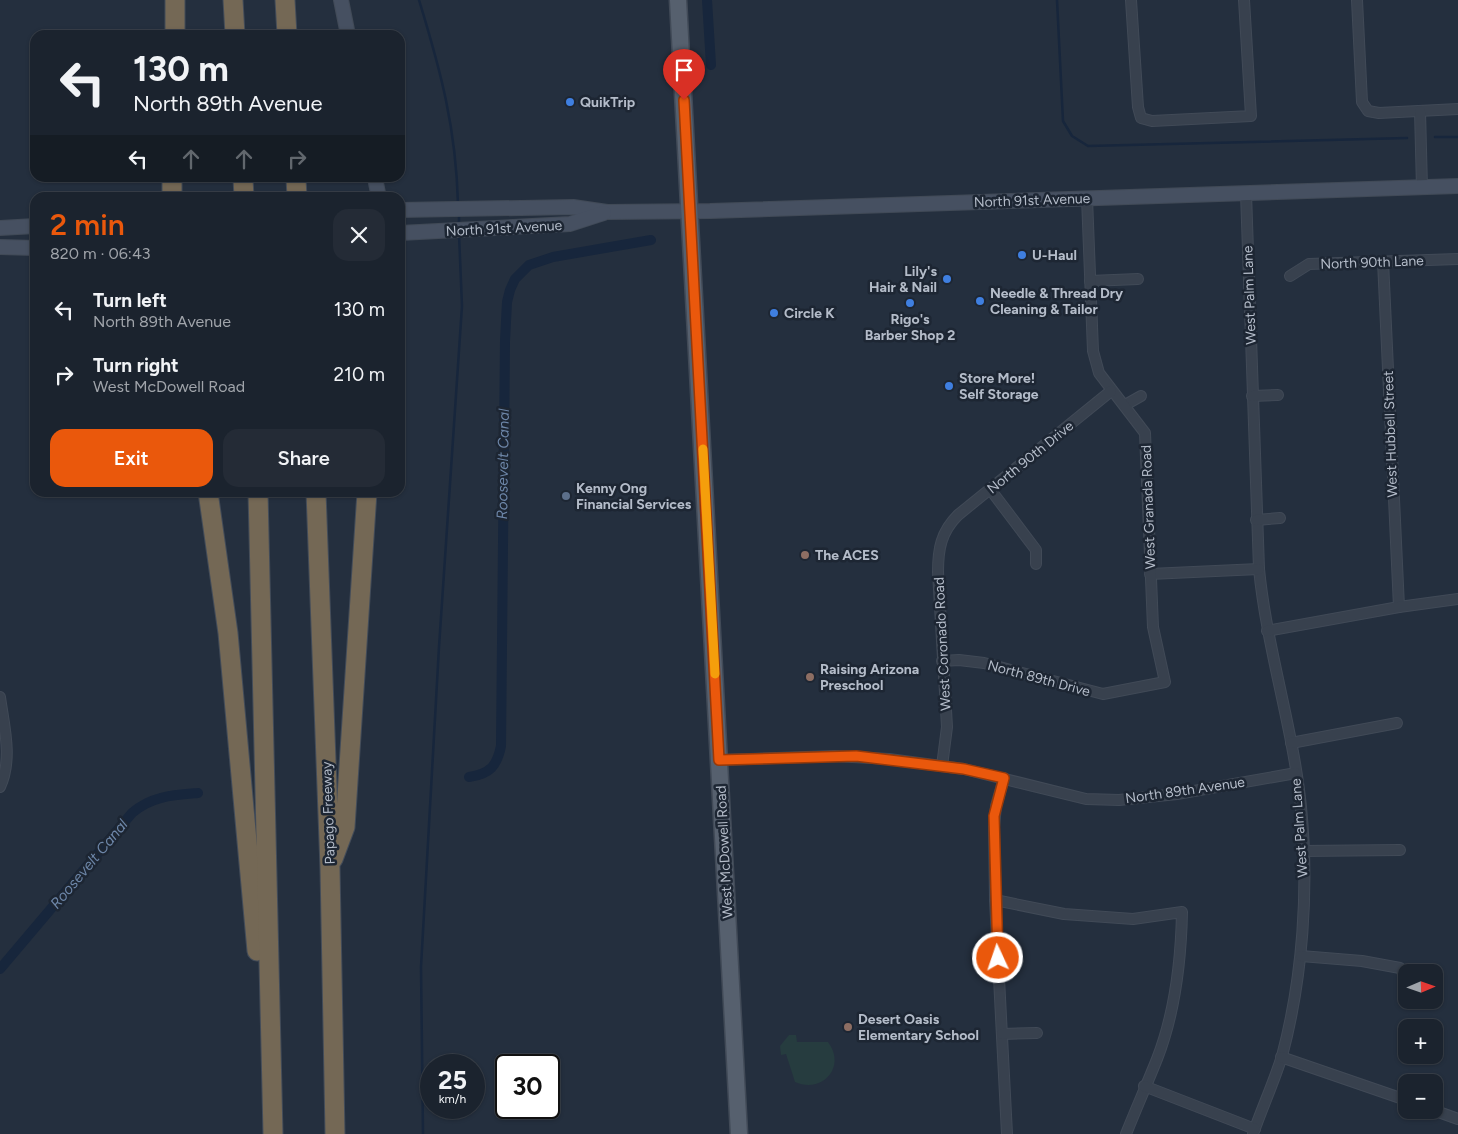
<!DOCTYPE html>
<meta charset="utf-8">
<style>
:root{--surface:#1b232e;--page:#242b36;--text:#f1f3f6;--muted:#a0a4aa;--line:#39404a;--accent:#ea580c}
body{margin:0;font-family:Figtree,sans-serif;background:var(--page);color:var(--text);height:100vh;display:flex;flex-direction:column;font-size:19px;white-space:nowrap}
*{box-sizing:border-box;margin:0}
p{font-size:16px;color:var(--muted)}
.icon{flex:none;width:28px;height:28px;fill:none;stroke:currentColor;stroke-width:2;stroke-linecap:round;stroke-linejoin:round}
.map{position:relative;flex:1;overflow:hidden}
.sheet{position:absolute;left:30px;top:192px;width:375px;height:305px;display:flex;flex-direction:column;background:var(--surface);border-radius:15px;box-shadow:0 1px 4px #0004,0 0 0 1px var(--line)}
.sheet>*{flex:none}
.hud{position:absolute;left:30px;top:30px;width:375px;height:152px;border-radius:15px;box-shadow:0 1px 4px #0004,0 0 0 1px var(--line);background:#1b232e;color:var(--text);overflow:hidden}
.needle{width:32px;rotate:88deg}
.tools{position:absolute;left:1398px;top:964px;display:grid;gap:10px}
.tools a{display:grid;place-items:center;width:45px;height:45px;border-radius:10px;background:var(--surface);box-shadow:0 1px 4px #0004,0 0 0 1px var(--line);font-size:25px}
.speed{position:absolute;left:420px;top:1054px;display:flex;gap:10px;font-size:25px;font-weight:700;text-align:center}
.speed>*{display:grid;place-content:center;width:65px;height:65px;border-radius:50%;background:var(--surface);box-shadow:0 1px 4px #0004,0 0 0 1px var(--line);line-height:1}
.speed small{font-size:12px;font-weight:400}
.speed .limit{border:2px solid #111;border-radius:8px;background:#fff;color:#111}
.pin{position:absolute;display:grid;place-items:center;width:42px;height:42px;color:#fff;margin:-51px -21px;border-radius:50% 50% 50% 0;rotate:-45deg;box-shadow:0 0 5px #0007}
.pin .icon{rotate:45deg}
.me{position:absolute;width:55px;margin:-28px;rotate:357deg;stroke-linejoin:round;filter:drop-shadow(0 0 4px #0008)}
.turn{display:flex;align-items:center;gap:18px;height:105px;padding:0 20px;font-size:22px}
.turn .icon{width:65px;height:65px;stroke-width:2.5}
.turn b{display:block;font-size:35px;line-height:42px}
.lanes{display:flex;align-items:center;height:48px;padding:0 20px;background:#0003;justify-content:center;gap:25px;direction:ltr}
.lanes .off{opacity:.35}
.round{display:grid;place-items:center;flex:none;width:52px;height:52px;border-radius:15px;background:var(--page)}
.overview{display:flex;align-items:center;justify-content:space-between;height:85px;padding:0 20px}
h1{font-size:30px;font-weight:600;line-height:38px;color:var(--accent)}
.cta{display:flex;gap:10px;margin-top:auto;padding:10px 20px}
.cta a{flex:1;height:58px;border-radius:15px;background:var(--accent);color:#fff;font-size:20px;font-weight:600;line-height:58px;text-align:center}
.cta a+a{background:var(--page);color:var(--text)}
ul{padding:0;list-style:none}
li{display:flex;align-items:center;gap:15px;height:65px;padding:0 20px}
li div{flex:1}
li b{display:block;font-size:19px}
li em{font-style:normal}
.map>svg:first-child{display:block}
</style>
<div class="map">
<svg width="1458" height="1134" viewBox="0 0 1458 1134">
<rect width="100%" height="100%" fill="#242f3e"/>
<!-- green -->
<path fill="#263c3f" d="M 789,1035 L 796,1035 L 797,1042 L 828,1042 C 847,1067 822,1094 795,1082 L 786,1054 L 781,1055 L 780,1046 Z"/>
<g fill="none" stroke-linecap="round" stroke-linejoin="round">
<!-- stream -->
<g stroke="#17263c" stroke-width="2.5">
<path d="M 419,0 C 441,72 456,128 458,204"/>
<path d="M 1057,0 L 1063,121 L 1072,136 L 1088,146 L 1407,138"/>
<path d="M 1435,137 L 1458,137"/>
<path d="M 459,214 L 459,226"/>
<path d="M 423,1134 L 421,967 L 439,647 L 462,306 L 459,234"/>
</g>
<!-- canal -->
<g stroke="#17263c" stroke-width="10">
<path d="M 707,0 L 711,65"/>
<path d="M 469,777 C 490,774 497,766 501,746 L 505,341 L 507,302 L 510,290 L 515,279 L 529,265 L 553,257 L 651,240"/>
<path d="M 0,969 L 132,813 C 151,796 174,795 198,793"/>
</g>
<!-- minor casing -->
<g stroke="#414a57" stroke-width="12">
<g id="minor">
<path d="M 1131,0 L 1138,107 L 1141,118 L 1152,121 L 1251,116 L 1244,0"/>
<path d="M 1357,0 L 1362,102 L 1368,111 L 1379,113 L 1458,109"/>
<path d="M 1420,111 L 1422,188"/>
<path d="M 1246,193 L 1259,569 C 1267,650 1293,727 1301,807 C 1309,888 1303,977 1282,1056 C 1274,1082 1262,1108 1253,1134"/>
<path d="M 1383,261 L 1399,607"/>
<path d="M 1290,276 L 1309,264 L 1458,259"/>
<path d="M 1090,281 L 1138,279"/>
<path d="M 1252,396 L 1278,395"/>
<path d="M 1125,405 L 1141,396"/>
<path d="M 990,489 L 1036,550 L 1036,564"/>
<path d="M 1256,520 L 1280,518"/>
<path d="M 1150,574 L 1259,569"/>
<path d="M 1267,631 L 1399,607 L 1458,599"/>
<path d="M 942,661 L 959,660 L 984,663 L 1103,694 L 1165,682 L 1153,627 L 1145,433 L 1099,373 L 1093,351 L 1087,198"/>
<path d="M 0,697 C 4,726 13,759 0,787"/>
<path d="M 1291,743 L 1397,723"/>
<path d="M 719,760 L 834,756 L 889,759 L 964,769 L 1086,799 L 1119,800 L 1177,794 L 1296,773"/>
<path d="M 942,766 L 947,727 L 938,572 C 938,549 941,532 958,515 L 1111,391"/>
<path d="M 1004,778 L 996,806 L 994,827 L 995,900 L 1007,1134"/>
<path d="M 1302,851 L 1400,850"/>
<path d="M 995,900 L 1064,914 L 1133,919 L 1182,912 C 1181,962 1175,1013 1157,1059 C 1147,1084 1136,1109 1126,1134"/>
<path d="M 1301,956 L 1362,961 L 1400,968 L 1406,978"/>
<path d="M 1002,1034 L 1037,1033"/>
<path d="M 1281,1057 L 1406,1100"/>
<path d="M 1144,1086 L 1255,1129"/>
<path d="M 1433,1110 L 1458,1119"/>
</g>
</g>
<!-- secondary casing -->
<g stroke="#414a57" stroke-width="16">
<g id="secondary">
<path d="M 341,0 L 348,35"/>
<path d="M 375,178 L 379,198"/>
<path d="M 400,210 L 573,207 L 607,212 L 710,211 L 1458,186"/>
<path d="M 0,228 L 35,226"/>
<path d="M 400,233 L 570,224 L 604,213"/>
<path d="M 0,247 L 35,248"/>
</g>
</g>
<!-- primary casing -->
<g stroke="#414a57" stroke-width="19">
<path id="primary" d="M 678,0 L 739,1134"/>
</g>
<!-- motorway casing -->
<g stroke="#434c59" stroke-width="21">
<g id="motorway">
<path d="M 233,0 L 235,35"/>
<path d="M 285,0 L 287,35"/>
<path d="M 175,35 L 175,0"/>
<path d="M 243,178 L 244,198"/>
<path d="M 296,178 L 297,198"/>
<path d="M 172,198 L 172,178"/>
<path d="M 208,492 L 228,633 L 257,951"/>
<path d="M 258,492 L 273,1134"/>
<path d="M 316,492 L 330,868 L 335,1134"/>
<path d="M 333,859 L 345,827 L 367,492"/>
</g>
</g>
<!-- minor -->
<use href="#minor" stroke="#38414e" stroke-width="10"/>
<!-- secondary -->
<use href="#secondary" stroke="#465061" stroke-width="14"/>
<!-- primary -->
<use href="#primary" stroke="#56606e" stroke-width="16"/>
<!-- motorway -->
<use href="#motorway" stroke="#746855" stroke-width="19"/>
</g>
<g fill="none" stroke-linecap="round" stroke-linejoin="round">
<!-- route casing -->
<g stroke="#983908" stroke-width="12">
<path id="route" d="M 684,100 L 719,760 L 856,756 L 964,769 L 1004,778 L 994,816 L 998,958"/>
</g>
<!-- route -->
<use href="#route" stroke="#ea580c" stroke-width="9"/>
<!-- slow -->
<path stroke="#f59e0b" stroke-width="9" d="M 703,449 L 715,674"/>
</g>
<!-- markers -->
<g fill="#3f7fe0" stroke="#1d2633" stroke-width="2">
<circle cx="570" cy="102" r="5"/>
<circle cx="1022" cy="255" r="5"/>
<circle cx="947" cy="279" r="5"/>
<circle cx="980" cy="301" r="5"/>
<circle cx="910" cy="303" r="5"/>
<circle cx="774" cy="313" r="5"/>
<circle cx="949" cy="386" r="5"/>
</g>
<circle fill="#5c6f8a" stroke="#1d2633" stroke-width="2" cx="566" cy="496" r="5"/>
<g fill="#8d6e63" stroke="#1d2633" stroke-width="2">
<circle cx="805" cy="555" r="5"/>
<circle cx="810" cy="677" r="5"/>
<circle cx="848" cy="1027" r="5"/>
</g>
<g text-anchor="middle" stroke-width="5" stroke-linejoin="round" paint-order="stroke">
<!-- poi labels -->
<g font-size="14" font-weight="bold" fill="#b4bcc9" stroke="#1d2633" text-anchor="start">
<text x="580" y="107">QuikTrip</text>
<text x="1032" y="260">U-Haul</text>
<text x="937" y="276" text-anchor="end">Lily's<tspan x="937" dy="16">Hair &amp; Nail</tspan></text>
<text x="990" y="298">Needle &amp; Thread Dry<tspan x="990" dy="16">Cleaning &amp; Tailor</tspan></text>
<text x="784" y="318">Circle K</text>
<text x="910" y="324" text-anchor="middle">Rigo's<tspan x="910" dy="16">Barber Shop 2</tspan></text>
<text x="959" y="383">Store More!<tspan x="959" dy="16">Self Storage</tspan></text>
<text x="576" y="493">Kenny Ong<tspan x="576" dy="16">Financial Services</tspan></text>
<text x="815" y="560">The ACES</text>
<text x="820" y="674">Raising Arizona<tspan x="820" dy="16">Preschool</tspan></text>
<text x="858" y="1024">Desert Oasis<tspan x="858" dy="16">Elementary School</tspan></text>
</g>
<!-- street labels -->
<g font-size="14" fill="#b4bcc9" stroke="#1d2633">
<text transform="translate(1032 200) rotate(-2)" y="5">North 91st Avenue</text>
<text transform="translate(504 228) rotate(-3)" y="5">North 91st Avenue</text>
<text transform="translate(1372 262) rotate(-2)" y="5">North 90th Lane</text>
<text transform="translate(1249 295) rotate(-92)" y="5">West Palm Lane</text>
<text transform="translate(1390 434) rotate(-92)" y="5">West Hubbell Street</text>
<text transform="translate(1030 457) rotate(-39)" y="5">North 90th Drive</text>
<text transform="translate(1148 507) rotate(-92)" y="5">West Granada Road</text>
<text transform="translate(942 644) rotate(-93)" y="5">West Coronado Road</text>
<text transform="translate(1039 678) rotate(15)" y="5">North 89th Drive</text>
<text transform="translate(1185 790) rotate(-8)" y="5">North 89th Avenue</text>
<text transform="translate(328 813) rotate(-92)" y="5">Papago Freeway</text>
<text transform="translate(1299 828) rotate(-94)" y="5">West Palm Lane</text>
<text transform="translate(724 852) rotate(-93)" y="5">West McDowell Road</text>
</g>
<!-- water labels -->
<g font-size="15" font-style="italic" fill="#6d86a8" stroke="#1d2633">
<text transform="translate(503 464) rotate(-89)" y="5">Roosevelt Canal</text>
<text transform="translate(89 864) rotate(-50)" y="5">Roosevelt Canal</text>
</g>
</g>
</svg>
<div class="tools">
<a><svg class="needle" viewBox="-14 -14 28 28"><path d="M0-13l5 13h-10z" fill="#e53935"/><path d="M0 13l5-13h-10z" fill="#a0a4aa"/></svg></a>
<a>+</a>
<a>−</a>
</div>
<div class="speed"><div>25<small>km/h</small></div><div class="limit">30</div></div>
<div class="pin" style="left:684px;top:100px;background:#d93025"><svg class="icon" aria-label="arrive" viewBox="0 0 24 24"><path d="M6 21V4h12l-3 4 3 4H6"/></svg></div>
<svg class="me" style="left:998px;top:958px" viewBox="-20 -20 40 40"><circle r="17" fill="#ea580c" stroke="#fff" stroke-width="3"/><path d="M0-11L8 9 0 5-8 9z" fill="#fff"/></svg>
<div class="hud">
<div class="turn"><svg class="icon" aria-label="left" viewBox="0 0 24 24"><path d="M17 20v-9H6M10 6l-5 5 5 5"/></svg><div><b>130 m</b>North 89th Avenue</div></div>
<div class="lanes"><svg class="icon" aria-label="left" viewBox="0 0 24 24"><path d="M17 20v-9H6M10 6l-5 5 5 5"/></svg><svg class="icon off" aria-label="ahead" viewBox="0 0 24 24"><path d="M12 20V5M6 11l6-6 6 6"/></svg><svg class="icon off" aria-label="ahead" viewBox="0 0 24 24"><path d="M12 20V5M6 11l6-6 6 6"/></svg><svg class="icon off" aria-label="right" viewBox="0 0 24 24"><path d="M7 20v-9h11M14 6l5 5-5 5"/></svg></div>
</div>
<section class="sheet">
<div class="overview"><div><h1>2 min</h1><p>820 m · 06:43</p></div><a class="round"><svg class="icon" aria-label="close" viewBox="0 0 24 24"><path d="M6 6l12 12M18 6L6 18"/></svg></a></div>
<ul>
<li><svg class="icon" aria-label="left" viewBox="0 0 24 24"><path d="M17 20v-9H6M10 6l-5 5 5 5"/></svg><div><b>Turn left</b><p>North 89th Avenue</p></div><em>130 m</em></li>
<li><svg class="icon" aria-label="right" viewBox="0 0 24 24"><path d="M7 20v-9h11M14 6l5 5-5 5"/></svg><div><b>Turn right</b><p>West McDowell Road</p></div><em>210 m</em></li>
</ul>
<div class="cta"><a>Exit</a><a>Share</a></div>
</section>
</div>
